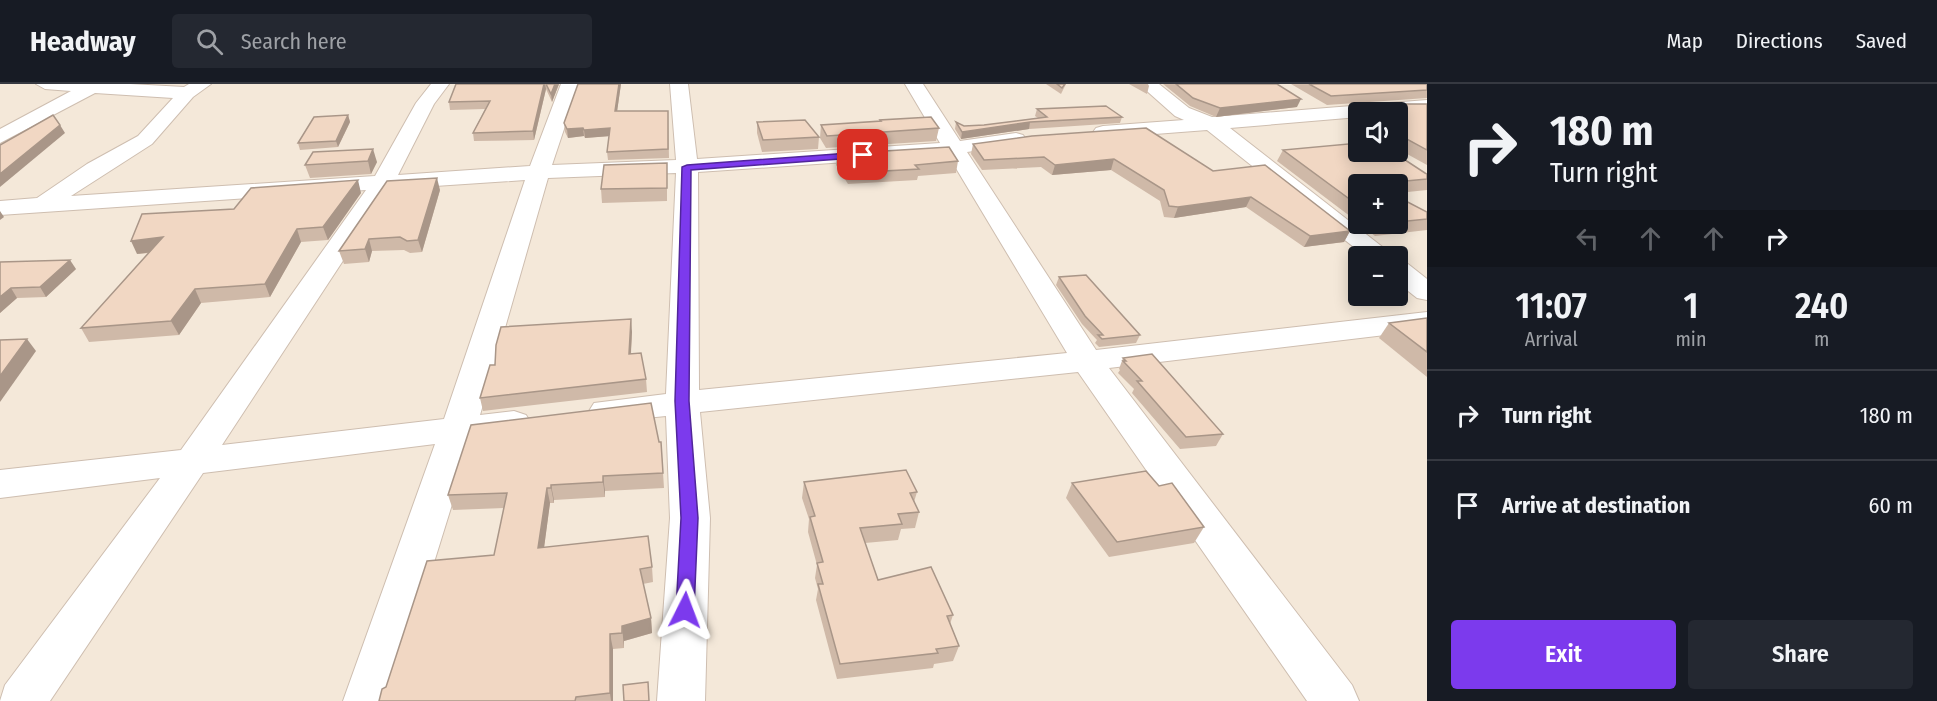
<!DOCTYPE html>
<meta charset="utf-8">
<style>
:root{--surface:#171b24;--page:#242831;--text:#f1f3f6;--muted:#9ea1a6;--line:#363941;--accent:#7c3aed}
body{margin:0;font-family:"Fira Sans Condensed",sans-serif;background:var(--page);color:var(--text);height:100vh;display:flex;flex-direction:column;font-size:22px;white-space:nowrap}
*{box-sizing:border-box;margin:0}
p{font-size:20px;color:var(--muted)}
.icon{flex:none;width:33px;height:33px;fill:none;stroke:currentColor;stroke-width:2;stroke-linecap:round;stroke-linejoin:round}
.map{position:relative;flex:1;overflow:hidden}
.drawer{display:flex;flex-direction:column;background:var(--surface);width:510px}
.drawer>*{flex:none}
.guide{background:#171b24;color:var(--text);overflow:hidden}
.fabs{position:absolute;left:1348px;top:18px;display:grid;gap:12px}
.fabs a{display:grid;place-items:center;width:60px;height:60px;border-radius:6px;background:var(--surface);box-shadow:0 3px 15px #0003;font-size:30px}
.pin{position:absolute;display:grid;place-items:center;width:51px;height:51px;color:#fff;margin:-26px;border-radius:12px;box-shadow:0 3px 9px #0006}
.me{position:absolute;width:66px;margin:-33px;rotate:3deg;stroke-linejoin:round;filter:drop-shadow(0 0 4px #0008)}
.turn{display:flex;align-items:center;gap:21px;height:126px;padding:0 24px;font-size:27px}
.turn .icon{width:78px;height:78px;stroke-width:2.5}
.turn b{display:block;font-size:42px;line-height:51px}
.lanes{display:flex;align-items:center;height:57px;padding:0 24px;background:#0003;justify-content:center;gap:30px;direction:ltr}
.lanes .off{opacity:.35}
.eta{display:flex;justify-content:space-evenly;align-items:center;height:102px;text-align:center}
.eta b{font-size:36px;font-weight:600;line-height:42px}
.action{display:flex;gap:12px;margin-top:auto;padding:12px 24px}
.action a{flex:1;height:69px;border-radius:6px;background:var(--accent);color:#fff;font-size:24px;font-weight:600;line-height:69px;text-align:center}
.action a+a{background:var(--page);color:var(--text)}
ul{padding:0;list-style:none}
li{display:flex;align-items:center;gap:18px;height:90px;padding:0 24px;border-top:2px solid var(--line)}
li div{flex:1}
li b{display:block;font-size:22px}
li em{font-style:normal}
header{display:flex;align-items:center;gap:36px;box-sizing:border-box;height:84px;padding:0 30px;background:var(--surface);border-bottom:2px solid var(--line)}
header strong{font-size:28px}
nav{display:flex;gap:33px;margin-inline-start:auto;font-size:21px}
.search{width:420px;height:54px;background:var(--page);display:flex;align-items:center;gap:15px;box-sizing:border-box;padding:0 21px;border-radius:6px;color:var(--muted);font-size:22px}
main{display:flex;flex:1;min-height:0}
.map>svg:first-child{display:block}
</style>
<header>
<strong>Headway</strong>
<div class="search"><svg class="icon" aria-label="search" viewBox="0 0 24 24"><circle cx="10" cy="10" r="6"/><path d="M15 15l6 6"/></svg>Search here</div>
<nav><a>Map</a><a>Directions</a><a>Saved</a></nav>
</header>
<main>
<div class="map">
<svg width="1427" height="617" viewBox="0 0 1427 617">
<rect width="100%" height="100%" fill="#fcf6ea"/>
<!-- residential -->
<path fill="#f4e8d9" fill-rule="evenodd" d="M 0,0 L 1427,0 L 1427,617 L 0,617 ZM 1359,28 L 1398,28 L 1398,68 L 1359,68 ZM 1359,100 L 1398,100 L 1398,140 L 1359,140 ZM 1359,172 L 1398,172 L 1398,212 L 1359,212 Z"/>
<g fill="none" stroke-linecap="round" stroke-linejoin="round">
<!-- minor casing -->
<g stroke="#cebeb0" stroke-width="2">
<g id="minor">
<path d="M 36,0 L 130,0 L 184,3 L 189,0 L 211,0 L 193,13 L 152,60 L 71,112 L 375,92 L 416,19 L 431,0 L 449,0 L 434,20 L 398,91 L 530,82 L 561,0 L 579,0 L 552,81 L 676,76 L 670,0 L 688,0 L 697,75 L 940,59 L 905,0 L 923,0 L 960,57 L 1016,49 L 1023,51 L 1026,55 L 1023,59 L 1016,61 L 967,68 L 1096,266 L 1427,228 L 1427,246 L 1109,284 L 1352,601 L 1359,617 L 1307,617 L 1078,288 L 700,328 L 710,434 L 705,617 L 657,617 L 670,434 L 666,332 L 606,338 L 594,335 L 589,327 L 594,319 L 666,310 L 676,89 L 548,94 L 480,331 L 514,327 L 526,331 L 531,339 L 526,347 L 472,356 L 391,617 L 343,617 L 435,360 L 203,389 L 50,617 L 0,617 L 5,601 L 160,394 L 0,414 L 0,386 L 181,366 L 366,106 L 0,131 L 0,117 L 37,114 L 87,80 L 138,52 L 173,14 L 95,9 L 0,59 L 0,45 L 71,7 L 45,5 ZM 948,71 L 1067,269 L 699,306 L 698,88 ZM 525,96 L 444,335 L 222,361 L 390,105 Z"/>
<path d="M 1139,0 L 1159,0 L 1189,24 L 1212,33 L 1427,16 L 1427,28 L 1359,28 L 1359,33 L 1230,44 L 1394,172 L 1365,172 L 1207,46 L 1103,54 L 1096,52 L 1093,48 L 1096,44 L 1103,42 L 1184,36 L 1175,32 Z"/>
<path d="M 1398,178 L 1408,180 L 1427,195 L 1427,216 L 1417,214 L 1398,199 Z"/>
</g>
</g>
<!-- minor -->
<use href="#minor" fill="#fff" fill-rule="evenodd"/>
</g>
<!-- wall -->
<g fill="#cfb9a8">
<path d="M 456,0 L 559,0 L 552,18 L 546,5 L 534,56 L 474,57 L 473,49 L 485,25 L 450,26 L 449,18 Z"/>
<path d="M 578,0 L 621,0 L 617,27 L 668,27 L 669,74 L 608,76 L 607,68 L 609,52 L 585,54 L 584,52 L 568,54 L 565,48 L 564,39 Z"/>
<path d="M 1046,0 L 1066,0 L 1061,10 Z"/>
<path d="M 1129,0 L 1148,0 L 1149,2 L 1147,10 Z"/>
<path d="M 1163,0 L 1277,0 L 1297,23 L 1216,33 L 1190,22 Z"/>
<path d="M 1291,0 L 1427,0 L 1427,14 L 1327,21 Z"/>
<path d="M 1367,20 L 1427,20 L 1427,81 L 1398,65 L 1398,28 L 1362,28 Z"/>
<path d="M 1037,25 L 1122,33 L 1120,39 L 1029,45 L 961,55 L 955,45 L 956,38 L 964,42 L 984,41 L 1038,34 L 1035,32 Z"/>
<path d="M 348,31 L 350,38 L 338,63 L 300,66 L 298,59 Z"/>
<path d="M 880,36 L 939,44 L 936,57 L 826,64 L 820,54 L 821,41 L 879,38 Z"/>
<path d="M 757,38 L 819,53 L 818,65 L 762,68 L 757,49 Z"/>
<path d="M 973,60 L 1213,87 L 1350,147 L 1344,158 L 1304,163 L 1246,123 L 1174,134 L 1164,133 L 1160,117 L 1111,86 L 1052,91 L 1041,83 L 982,86 L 971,70 Z"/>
<path d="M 1283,66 L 1427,90 L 1427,106 L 1398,109 L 1398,100 L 1359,100 L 1359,139 L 1277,77 Z"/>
<path d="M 313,68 L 377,78 L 371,90 L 310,94 L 305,81 Z"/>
<path d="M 837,70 L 958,77 L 956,89 L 918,92 L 917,96 L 848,100 L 836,81 Z"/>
<path d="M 667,92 L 667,117 L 602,119 L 601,105 Z"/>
<path d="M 440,106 L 422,168 L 410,169 L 404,166 L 372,167 L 369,178 L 344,180 L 339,167 Z"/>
<path d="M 361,109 L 328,156 L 301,158 L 270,213 L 201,219 L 179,251 L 89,258 L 81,244 L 149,169 L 137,170 L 234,125 Z"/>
<path d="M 1398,113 L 1427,128 L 1427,146 L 1375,152 L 1359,140 L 1398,140 Z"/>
<path d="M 0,178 L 76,185 L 46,213 L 17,214 L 0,229 Z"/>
<path d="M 1059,193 L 1140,251 L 1136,259 L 1099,263 L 1095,259 L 1097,256 L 1082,240 L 1056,201 Z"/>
<path d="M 1427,234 L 1427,293 L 1379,254 L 1389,239 Z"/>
<path d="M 632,248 L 631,270 L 646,295 L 647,308 L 483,327 L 480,314 L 495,281 Z"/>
<path d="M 1123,274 L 1223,350 L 1216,362 L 1180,365 L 1132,309 L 1134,305 L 1118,289 L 1120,286 L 1119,285 Z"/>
<path d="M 659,358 L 661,358 L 664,404 L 605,407 L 605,413 L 554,416 L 554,419 L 550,419 L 544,464 L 652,483 L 653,498 L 643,500 L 651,534 L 652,549 L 624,557 L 624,564 L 613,565 L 613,617 L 379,617 L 386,603 L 494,471 L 504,424 L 453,426 L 448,411 Z"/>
<path d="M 804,398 L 917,408 L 914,418 L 919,428 L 915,444 L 901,445 L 898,456 L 865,459 L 878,496 L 953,531 L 950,540 L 959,562 L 953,577 L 934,580 L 933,584 L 837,595 L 816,516 L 818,505 L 815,494 L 817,481 L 808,448 L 809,435 L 802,414 Z"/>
<path d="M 1072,399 L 1159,402 L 1204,443 L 1194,459 L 1109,473 L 1066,414 Z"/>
</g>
<!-- shaded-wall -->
<g fill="#a99688">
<path d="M 544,0 L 545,0 L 546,5 L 534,56 L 533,47 Z"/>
<path d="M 555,0 L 559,0 L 552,18 L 551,10 Z"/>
<path d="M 619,0 L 621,0 L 616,35 L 615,27 Z"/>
<path d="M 1301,15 L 1297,23 L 1216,33 L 1220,24 Z"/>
<path d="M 348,31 L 350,38 L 338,63 L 336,57 Z"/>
<path d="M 1030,38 L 1029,45 L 961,55 L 962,48 Z"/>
<path d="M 60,41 L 65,49 L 0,103 L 0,90 Z"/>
<path d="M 583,44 L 584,52 L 568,54 L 567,45 Z"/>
<path d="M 610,44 L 611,52 L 585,54 L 584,46 Z"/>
<path d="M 373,65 L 377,78 L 371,90 L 368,77 Z"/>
<path d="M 1114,75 L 1111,86 L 1052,91 L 1055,81 Z"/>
<path d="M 437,94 L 440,106 L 422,168 L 418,156 Z"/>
<path d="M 358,96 L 361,109 L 328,156 L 323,143 Z"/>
<path d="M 1251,113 L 1246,123 L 1174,134 L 1178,123 Z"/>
<path d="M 0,127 L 4,133 L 0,136 Z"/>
<path d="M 297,145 L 301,158 L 270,213 L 265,200 Z"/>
<path d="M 1350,147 L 1344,158 L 1304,163 L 1310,152 Z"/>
<path d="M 163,153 L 170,166 L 137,170 L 131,157 Z"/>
<path d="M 369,155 L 372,167 L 369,178 L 365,165 Z"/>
<path d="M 70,176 L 76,185 L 46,213 L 40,203 Z"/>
<path d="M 11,204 L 17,214 L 0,229 L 0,213 Z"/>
<path d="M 195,205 L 201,219 L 179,251 L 171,237 Z"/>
<path d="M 631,235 L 632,248 L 630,283 L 629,270 Z"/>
<path d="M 27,255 L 36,267 L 0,318 L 0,292 Z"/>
<path d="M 603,392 L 605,407 L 605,413 L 603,398 Z"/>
<path d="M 551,401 L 554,416 L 554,419 L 551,404 Z"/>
<path d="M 547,404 L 550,419 L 542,479 L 538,464 Z"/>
<path d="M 651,534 L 652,549 L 624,557 L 624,564 L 622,542 Z"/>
<path d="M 610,550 L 613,565 L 613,617 L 611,617 L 610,609 Z"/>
</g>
<!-- building -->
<g fill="#f1d7c3" stroke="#a99688" stroke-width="1.5">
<path d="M 456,0 L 544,0 L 533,47 L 473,49 L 490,17 L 449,18 Z"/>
<path d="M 546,0 L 555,0 L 551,10 Z"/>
<path d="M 578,0 L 619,0 L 615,27 L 668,27 L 668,65 L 607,68 L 610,44 L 584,46 L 583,44 L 567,45 L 564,39 Z"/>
<path d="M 1057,0 L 1065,0 L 1062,4 Z"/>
<path d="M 1176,0 L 1277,0 L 1301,15 L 1220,24 L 1193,14 Z"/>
<path d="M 1309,0 L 1427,0 L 1427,6 L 1331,12 Z"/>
<path d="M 1367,20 L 1427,20 L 1427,66 L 1405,54 L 1398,54 L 1398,28 L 1368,28 Z"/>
<path d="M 1106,22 L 1122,33 L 1030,38 L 962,48 L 956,38 L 964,42 L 984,41 L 1047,33 L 1037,25 Z"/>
<path d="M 53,31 L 60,41 L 0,90 L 0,61 Z"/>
<path d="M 348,31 L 336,57 L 298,59 L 314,33 Z"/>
<path d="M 931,33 L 939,44 L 827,52 L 821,41 L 881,37 L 880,36 Z"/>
<path d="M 805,36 L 819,53 L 763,56 L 757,38 Z"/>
<path d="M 1146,44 L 1213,87 L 1265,81 L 1350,147 L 1310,152 L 1251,113 L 1178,123 L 1169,122 L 1164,106 L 1114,75 L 1055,81 L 1044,73 L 984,76 L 973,60 L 1032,52 Z"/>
<path d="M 1359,59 L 1359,68 L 1393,68 L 1425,89 L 1427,90 L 1427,95 L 1374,100 L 1375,100 L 1359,100 L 1359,122 L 1283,66 Z"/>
<path d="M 949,63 L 958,77 L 915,81 L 919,85 L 849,89 L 837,70 Z"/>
<path d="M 373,65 L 368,77 L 305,81 L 313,68 Z"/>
<path d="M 667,79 L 667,104 L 601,105 L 604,81 Z"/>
<path d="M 437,94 L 418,156 L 407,157 L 400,153 L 369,155 L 365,165 L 339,167 L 387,97 Z"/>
<path d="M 358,96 L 323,143 L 297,145 L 265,200 L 195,205 L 171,237 L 81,244 L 163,153 L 131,157 L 142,130 L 234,125 L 251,104 Z"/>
<path d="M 1398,113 L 1427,128 L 1427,135 L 1398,138 Z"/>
<path d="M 70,176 L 40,203 L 11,204 L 0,213 L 0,178 Z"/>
<path d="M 1086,191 L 1140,251 L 1102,255 L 1098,251 L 1103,251 L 1085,232 L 1059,193 Z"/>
<path d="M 1427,234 L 1427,268 L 1389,239 Z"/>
<path d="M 631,235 L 629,270 L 641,269 L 646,295 L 480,314 L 490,281 L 495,281 L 496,261 L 501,243 Z"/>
<path d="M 27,255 L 0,292 L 0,256 Z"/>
<path d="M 1152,270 L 1223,350 L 1186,353 L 1137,297 L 1142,297 L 1123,277 L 1126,277 L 1123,274 Z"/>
<path d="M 651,319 L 659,358 L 661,358 L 663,389 L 603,392 L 603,398 L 551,401 L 551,404 L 547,404 L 538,464 L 648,452 L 652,483 L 640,485 L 651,534 L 622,542 L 622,549 L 610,550 L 610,609 L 576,613 L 575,617 L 379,617 L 382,605 L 386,603 L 427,477 L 494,471 L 507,409 L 448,411 L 471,341 Z"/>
<path d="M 906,386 L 917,408 L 910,409 L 919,428 L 898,430 L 902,440 L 860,444 L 878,496 L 931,483 L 953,531 L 947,532 L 959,562 L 936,565 L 938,569 L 840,580 L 818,500 L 823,500 L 817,479 L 823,478 L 810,433 L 815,432 L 804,398 Z"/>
<path d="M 1146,387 L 1159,402 L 1172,399 L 1204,443 L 1117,458 L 1072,399 Z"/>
<path d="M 648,598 L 649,617 L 624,617 L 623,601 Z"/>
</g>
<!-- route -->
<path fill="#7c3aed" stroke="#51269a" stroke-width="1.5" d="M 863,68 L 867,69 L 867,73 L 691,86 L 689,317 L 698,434 L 694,526 L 692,531 L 685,533 L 679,531 L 676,526 L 681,434 L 675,317 L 682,83 L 687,81 Z"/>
</svg>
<div class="fabs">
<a><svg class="icon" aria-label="sound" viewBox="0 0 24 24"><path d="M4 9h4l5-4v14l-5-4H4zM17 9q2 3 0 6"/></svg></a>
<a>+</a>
<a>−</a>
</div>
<div class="pin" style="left:863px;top:71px;background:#d93025"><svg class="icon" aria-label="arrive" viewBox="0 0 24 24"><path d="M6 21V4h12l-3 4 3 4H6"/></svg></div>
<svg class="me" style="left:685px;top:526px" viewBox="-20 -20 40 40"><path d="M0-17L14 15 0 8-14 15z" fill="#7c3aed" stroke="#fff" stroke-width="4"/></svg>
</div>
<section class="drawer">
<div class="guide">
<div class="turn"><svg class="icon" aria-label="right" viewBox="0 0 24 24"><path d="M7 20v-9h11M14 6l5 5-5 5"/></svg><div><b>180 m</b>Turn right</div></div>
<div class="lanes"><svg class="icon off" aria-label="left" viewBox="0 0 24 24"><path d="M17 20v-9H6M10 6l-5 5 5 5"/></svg><svg class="icon off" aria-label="ahead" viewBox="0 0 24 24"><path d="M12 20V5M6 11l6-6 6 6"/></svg><svg class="icon off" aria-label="ahead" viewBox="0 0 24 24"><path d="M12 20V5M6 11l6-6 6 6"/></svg><svg class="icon" aria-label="right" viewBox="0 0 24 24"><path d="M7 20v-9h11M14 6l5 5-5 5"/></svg></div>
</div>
<div class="eta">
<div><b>11:07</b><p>Arrival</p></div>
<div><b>1</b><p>min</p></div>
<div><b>240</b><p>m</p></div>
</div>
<ul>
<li><svg class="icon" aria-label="right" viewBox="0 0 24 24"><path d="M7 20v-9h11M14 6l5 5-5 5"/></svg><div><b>Turn right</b></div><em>180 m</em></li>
<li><svg class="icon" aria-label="arrive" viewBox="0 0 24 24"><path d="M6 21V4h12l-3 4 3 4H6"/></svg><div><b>Arrive at destination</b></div><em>60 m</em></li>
</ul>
<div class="action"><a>Exit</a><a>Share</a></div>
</section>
</main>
